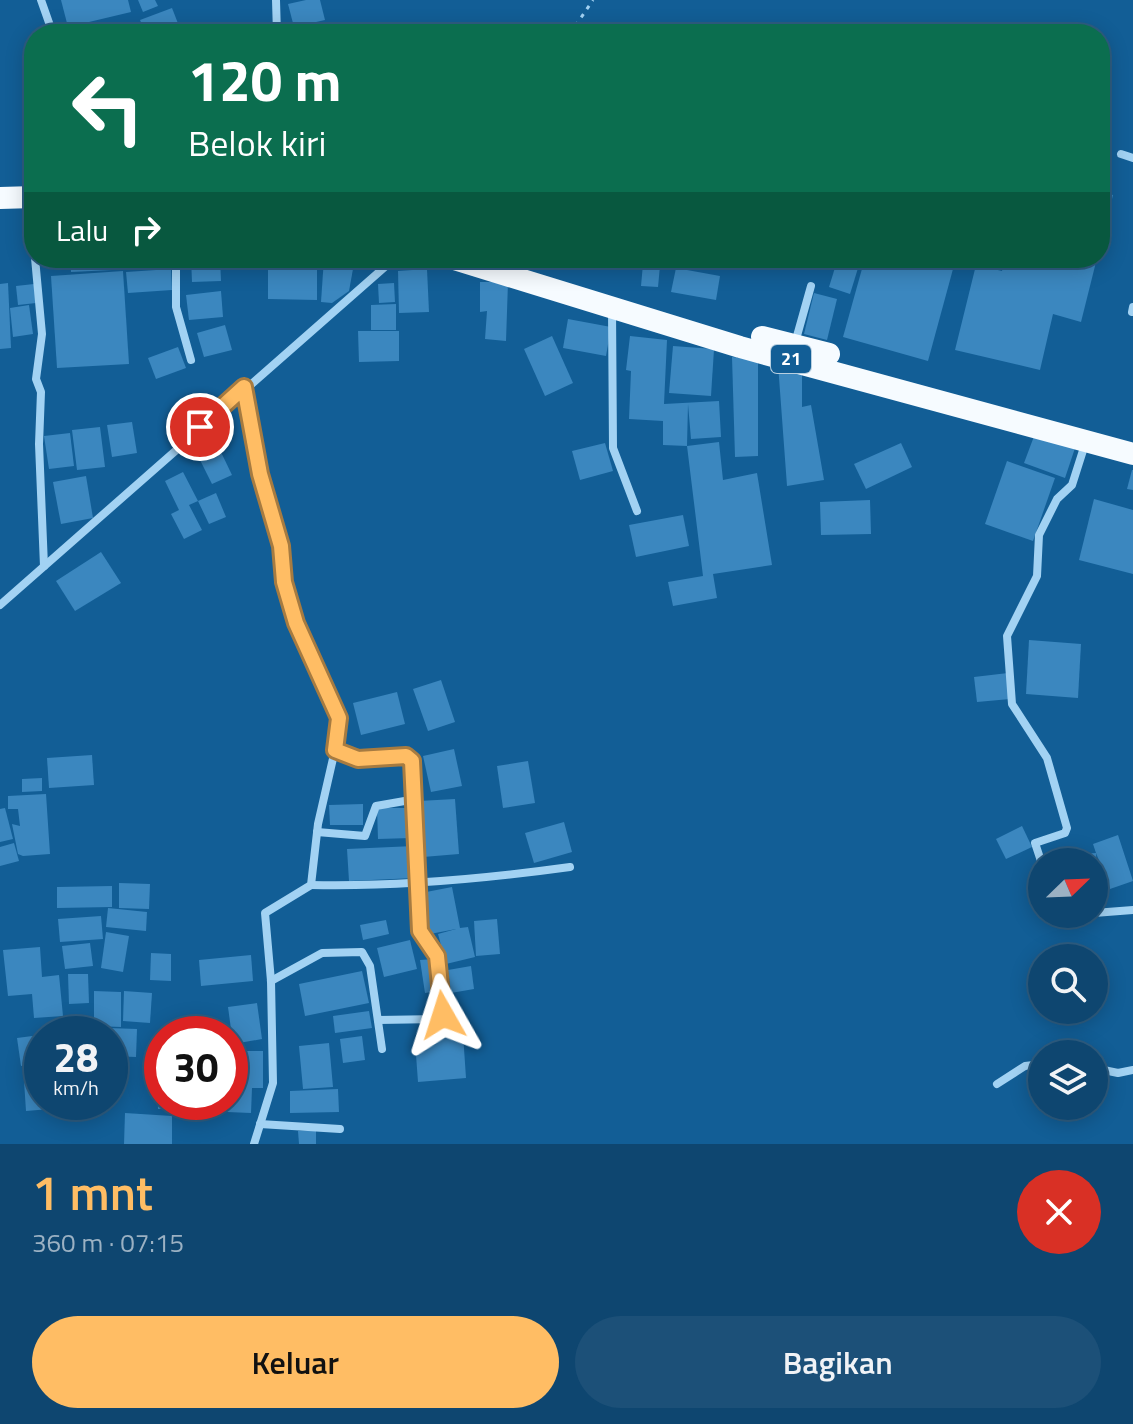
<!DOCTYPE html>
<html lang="id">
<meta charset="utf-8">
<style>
:root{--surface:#0e4670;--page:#1c5078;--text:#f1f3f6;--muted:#9bb1c3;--line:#2e5e83;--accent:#ffbd64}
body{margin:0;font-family:"Titillium Web",sans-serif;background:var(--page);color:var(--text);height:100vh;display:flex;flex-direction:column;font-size:30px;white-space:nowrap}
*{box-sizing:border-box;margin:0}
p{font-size:26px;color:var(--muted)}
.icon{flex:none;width:44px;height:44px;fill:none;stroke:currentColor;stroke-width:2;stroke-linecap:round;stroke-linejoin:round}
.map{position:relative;height:1144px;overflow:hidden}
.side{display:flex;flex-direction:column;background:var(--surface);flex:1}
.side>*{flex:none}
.guide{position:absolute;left:24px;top:24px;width:1086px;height:244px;border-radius:32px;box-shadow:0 4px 20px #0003,0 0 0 2px var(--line);background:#0b6e4f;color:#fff;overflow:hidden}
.needle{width:52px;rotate:67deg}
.fabs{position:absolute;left:1028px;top:848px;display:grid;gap:16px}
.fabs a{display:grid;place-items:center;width:80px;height:80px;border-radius:50%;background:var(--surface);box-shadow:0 4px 20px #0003,0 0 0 2px var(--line);font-size:40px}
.speed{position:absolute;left:24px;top:1016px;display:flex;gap:16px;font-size:40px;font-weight:700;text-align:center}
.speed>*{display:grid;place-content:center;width:104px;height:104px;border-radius:50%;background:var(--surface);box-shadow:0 4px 20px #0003,0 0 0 2px var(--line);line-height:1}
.speed small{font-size:20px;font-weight:400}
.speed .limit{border:12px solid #d22;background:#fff;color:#111}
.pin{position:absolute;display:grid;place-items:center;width:68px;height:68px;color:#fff;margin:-34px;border:4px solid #fff;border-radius:50%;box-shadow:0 2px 8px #0007}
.me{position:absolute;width:88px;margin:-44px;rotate:354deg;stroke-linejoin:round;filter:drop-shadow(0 0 6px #0008)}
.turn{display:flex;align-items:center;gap:28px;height:168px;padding:0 32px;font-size:36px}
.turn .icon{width:104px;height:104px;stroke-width:2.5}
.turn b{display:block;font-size:56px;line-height:68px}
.then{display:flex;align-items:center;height:76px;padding:0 32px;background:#0003;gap:16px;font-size:30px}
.round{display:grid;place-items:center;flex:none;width:84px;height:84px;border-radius:42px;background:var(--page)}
.overview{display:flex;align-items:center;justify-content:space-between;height:136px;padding:0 32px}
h1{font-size:48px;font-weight:600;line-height:60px;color:var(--accent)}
.action{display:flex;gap:16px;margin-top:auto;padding:16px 32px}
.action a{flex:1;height:92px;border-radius:48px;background:var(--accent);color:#111;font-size:32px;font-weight:600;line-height:92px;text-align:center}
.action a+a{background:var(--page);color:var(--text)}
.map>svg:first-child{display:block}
</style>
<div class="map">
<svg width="1133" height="1144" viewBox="0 0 1133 1144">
<rect width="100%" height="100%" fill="#125e96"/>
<!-- building -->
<g fill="#3b87bf">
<path d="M 61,0 L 128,0 L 131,12 L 68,27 Z"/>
<path d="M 138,0 L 155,0 L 158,6 L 143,12 Z"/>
<path d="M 306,0 L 320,0 L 325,20 L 294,27 L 288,4 Z"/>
<path d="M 172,8 L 179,26 L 158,34 L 146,34 L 140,20 Z"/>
<path d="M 1100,192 L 1113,195 L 1101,242 L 1100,242 Z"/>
<path d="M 70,258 L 173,258 L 174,267 L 71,272 Z"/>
<path d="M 191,258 L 220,258 L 221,281 L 192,282 Z"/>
<path d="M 268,258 L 317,258 L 317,300 L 268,299 Z"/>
<path d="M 324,258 L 355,258 L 349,291 L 332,303 L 321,302 Z"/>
<path d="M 838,258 L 859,265 L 850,294 L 829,287 Z"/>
<path d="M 865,258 L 956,258 L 928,361 L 843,337 Z"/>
<path d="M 1005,258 L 1097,258 L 1081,322 L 1053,314 L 1040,370 L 955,350 L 976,265 L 1002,271 Z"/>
<path d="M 643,264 L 660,266 L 658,287 L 641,286 Z"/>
<path d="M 676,268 L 720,276 L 716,300 L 671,292 Z"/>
<path d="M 171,269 L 172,290 L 128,293 L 126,272 Z"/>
<path d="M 427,269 L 429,312 L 399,313 L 398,271 Z"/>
<path d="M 123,271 L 129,364 L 57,368 L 51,276 Z"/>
<path d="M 480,282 L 508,282 L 506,341 L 485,339 L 487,311 L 480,312 Z"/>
<path d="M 8,283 L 11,348 L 0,349 L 0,284 Z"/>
<path d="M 394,283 L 395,302 L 379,303 L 378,284 Z"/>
<path d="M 34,284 L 36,303 L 18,305 L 16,286 Z"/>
<path d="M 221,291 L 223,317 L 189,320 L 186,295 Z"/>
<path d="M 814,293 L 837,299 L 827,340 L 804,334 Z"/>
<path d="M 396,304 L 396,330 L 371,330 L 371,305 Z"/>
<path d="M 29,305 L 33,334 L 13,337 L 10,308 Z"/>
<path d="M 568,319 L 611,327 L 606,356 L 563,348 Z"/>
<path d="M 225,325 L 232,350 L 204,357 L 197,333 Z"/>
<path d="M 358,331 L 399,331 L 399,361 L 359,362 Z"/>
<path d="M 552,336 L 573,383 L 545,396 L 524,349 Z"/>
<path d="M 630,336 L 667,340 L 664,404 L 719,401 L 721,437 L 691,439 L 688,404 L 687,446 L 663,445 L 663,421 L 629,419 L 631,371 L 626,370 Z"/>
<path d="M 673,346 L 714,349 L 711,396 L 669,393 Z"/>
<path d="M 178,347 L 186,368 L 156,379 L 148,358 Z"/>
<path d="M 732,357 L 758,360 L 758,456 L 735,457 Z"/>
<path d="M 778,364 L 802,364 L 802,407 L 811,405 L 824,480 L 787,486 Z"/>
<path d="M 132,422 L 137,453 L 112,457 L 107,425 Z"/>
<path d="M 100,427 L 105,467 L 77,470 L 72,430 Z"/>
<path d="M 1036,431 L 1076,445 L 1065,478 L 1024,463 Z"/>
<path d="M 70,433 L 74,466 L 49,469 L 44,436 Z"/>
<path d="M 719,442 L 723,480 L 757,473 L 772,565 L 713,574 L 717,598 L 673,606 L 668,582 L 703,576 L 687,446 Z"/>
<path d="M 605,443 L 613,471 L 580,480 L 572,451 Z"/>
<path d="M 901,443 L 912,467 L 866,489 L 854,464 Z"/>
<path d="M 219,448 L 232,475 L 212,484 L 199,458 Z"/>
<path d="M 1007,461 L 1055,478 L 1033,541 L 985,524 Z"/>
<path d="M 1132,470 L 1133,470 L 1133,490 L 1127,489 Z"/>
<path d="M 183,472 L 198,501 L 216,493 L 226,517 L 209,524 L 198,501 L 189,505 L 202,530 L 184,539 L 171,514 L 179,510 L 165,481 Z"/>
<path d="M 86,476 L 93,518 L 61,524 L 53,482 Z"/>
<path d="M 1094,499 L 1133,510 L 1133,574 L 1079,560 Z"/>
<path d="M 870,500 L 871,534 L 821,535 L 820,502 Z"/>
<path d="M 683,515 L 689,546 L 636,557 L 629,525 Z"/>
<path d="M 101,552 L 121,583 L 75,611 L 56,581 Z"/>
<path d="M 1029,640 L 1081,644 L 1078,698 L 1026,694 Z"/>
<path d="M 1008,673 L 1010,699 L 977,702 L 974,677 Z"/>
<path d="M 441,680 L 455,722 L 428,731 L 413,689 Z"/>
<path d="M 397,692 L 405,724 L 361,735 L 353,703 Z"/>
<path d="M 454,749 L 462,786 L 431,792 L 423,756 Z"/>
<path d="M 92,755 L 94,785 L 49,788 L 47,758 Z"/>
<path d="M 528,761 L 535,803 L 503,808 L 497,766 Z"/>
<path d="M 42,778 L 42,791 L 22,792 L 22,779 Z"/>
<path d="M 46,794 L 50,854 L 23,856 L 18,854 L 12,824 L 20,826 L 18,809 L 8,809 L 8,796 Z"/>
<path d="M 455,799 L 459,854 L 423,857 L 419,801 Z"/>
<path d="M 363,804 L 363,825 L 330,825 L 329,805 Z"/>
<path d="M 5,808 L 13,839 L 0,842 L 0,809 Z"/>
<path d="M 377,808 L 411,808 L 411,838 L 378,839 Z"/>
<path d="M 564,822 L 572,852 L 534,863 L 525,833 Z"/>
<path d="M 1022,826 L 1032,847 L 1006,859 L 996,839 Z"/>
<path d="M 1118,835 L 1133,881 L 1110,889 L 1096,853 L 1098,885 L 1094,885 L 1094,862 L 1066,862 L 1066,855 L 1096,853 L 1093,844 Z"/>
<path d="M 14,843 L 19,861 L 0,866 L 0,847 Z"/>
<path d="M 414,846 L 415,878 L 349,881 L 347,849 Z"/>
<path d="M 119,883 L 150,884 L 149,909 L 119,908 Z"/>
<path d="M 112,886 L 112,907 L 57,908 L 57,887 Z"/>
<path d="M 452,887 L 460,928 L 468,927 L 475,957 L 446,964 L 438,934 L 456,929 L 430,934 L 421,893 Z"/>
<path d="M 108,908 L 147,912 L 146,931 L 106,927 Z"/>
<path d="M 101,916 L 103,939 L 60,942 L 58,919 Z"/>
<path d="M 497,919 L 500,954 L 476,956 L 474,921 Z"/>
<path d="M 386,920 L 389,934 L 363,940 L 360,925 Z"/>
<path d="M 106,932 L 129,936 L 123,972 L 101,968 Z"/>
<path d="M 410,940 L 417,969 L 384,977 L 377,948 Z"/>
<path d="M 90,943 L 93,966 L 65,969 L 62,946 Z"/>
<path d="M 40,947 L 42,977 L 59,975 L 63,1016 L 34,1018 L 32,994 L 8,996 L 3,950 Z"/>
<path d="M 151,953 L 171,954 L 171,981 L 150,980 Z"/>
<path d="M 251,955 L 253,981 L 201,986 L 199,960 Z"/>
<path d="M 434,959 L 439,991 L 425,993 L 420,960 Z"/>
<path d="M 471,966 L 474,989 L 451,993 L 448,970 Z"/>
<path d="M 362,971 L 369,1003 L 305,1016 L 299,984 Z"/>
<path d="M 68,974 L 88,974 L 89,1003 L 69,1004 Z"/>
<path d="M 94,991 L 121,992 L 121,1027 L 94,1026 Z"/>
<path d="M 124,991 L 152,993 L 150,1023 L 123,1021 Z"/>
<path d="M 257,1003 L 262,1039 L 233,1044 L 228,1007 Z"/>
<path d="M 369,1011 L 372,1028 L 335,1033 L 333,1016 Z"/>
<path d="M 184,1018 L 216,1019 L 216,1034 L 184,1034 Z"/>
<path d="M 462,1019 L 466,1078 L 418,1082 L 415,1041 L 439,1039 L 438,1021 Z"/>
<path d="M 108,1028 L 137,1029 L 136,1057 L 110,1056 Z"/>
<path d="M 40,1035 L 42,1063 L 21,1066 L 17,1038 Z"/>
<path d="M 362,1036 L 365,1060 L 343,1063 L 340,1039 Z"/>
<path d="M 329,1043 L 333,1087 L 303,1089 L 299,1046 Z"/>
<path d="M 234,1051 L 263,1051 L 263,1088 L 252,1088 L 251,1113 L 227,1112 L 230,1087 L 234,1088 Z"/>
<path d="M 162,1079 L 162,1102 L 216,1102 L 216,1106 L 158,1109 L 157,1080 Z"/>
<path d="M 42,1080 L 42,1102 L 49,1102 L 50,1109 L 26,1111 L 24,1081 Z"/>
<path d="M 338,1089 L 339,1112 L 290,1113 L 290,1091 Z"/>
<path d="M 125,1113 L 172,1116 L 172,1144 L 124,1144 Z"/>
<path d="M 298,1131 L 316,1131 L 316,1144 L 299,1144 Z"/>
</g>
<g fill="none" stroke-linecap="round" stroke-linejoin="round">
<!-- path -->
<path stroke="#a2d2f3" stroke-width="3" stroke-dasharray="4 6" stroke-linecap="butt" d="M 570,34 L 593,0"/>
<!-- minor -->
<g stroke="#a2d2f3" stroke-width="8">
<path d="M 41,0 L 53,34"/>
<path d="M 276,0 L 277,34"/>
<path d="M 1121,154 L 1133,158"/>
<path d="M 29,198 L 34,246"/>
<path d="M 35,258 L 42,334 L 36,379 L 41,392 L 39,444 L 44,566"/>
<path d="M 176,258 L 176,307 L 191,360"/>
<path d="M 612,309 L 613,448 L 637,511"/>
<path d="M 1132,312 L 1133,307"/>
<path d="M 795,343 L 811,286"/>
<path d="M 244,387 L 260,474 L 281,546 L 284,582 L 296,623 L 339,718 L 340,728 L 318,824 L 311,885 L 265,913 L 271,981 L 273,1083 L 254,1144"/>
<path d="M 0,605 L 395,258"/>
<path d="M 317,832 L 365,836 L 376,806 L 416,799 L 414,765 L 410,758 L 358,759 L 335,750"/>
<path d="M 1042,864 L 1035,843 L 1065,833 L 1067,828 L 1047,758 L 1012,704 L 1007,636 L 1037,576 L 1039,535 L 1057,499 L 1072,485 L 1086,441"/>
<path d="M 311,885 C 399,887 483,879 570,867"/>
<path d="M 1094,913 L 1133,910"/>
<path d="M 1069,914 L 1074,914"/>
<path d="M 271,981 L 322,953 L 362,952 L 370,966 L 382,1049"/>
<path d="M 378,1020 L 439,1019 L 443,1011 L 437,956 L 420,931 L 416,799"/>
<path d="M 1094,1068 L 1118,1073 L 1133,1070"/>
<path d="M 997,1084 L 1025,1066 L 1042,1064"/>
<path d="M 260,1124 L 340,1129"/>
</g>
<!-- trunk -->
<g stroke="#f6fbff" stroke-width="22">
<path d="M 0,198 L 34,197"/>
<path d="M 451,258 L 740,347 L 1133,454"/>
<path d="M 762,337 L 829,354"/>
</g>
</g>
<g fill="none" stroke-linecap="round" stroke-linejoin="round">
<!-- route casing -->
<g stroke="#a67b41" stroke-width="20">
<path id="route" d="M 200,427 L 244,387 L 260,474 L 281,546 L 284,582 L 296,623 L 339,718 L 335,750 L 358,759 L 406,756 L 412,761 L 420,931 L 437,956 L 443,1015"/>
</g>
<!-- route -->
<use href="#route" stroke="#ffbd64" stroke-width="14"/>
</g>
<g text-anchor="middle" stroke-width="6" stroke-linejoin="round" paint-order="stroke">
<!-- shield labels -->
<rect fill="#125e96" stroke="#b8cfe0" stroke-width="2" x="771" y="345" width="40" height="28" rx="6"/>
<g font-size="18" font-weight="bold" fill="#fff">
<text x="791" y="365">21</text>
</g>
</g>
</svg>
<div class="fabs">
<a><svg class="needle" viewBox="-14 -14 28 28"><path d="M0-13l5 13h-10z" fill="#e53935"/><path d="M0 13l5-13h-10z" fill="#9bb1c3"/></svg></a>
<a><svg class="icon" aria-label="search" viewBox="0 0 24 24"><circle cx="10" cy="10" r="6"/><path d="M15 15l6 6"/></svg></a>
<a><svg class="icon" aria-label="layers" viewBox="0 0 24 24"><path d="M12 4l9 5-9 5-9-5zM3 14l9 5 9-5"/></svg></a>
</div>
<div class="speed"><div>28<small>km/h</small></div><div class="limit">30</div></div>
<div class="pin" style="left:200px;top:427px;background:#d93025"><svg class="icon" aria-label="arrive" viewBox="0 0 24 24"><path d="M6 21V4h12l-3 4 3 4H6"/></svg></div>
<svg class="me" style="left:443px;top:1015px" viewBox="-20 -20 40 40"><path d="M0-17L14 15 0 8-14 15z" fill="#ffbd64" stroke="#fff" stroke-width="4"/></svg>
<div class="guide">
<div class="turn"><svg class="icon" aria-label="left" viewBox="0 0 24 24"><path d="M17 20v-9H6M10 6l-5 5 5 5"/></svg><div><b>120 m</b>Belok kiri</div></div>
<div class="then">Lalu<svg class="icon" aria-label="right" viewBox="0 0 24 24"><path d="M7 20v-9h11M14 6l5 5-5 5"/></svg></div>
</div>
</div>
<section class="side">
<div class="overview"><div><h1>1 mnt</h1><p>360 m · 07:15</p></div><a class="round" style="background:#d93025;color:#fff"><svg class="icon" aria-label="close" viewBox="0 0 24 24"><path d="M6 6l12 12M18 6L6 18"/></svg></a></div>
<div class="action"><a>Keluar</a><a>Bagikan</a></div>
</section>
